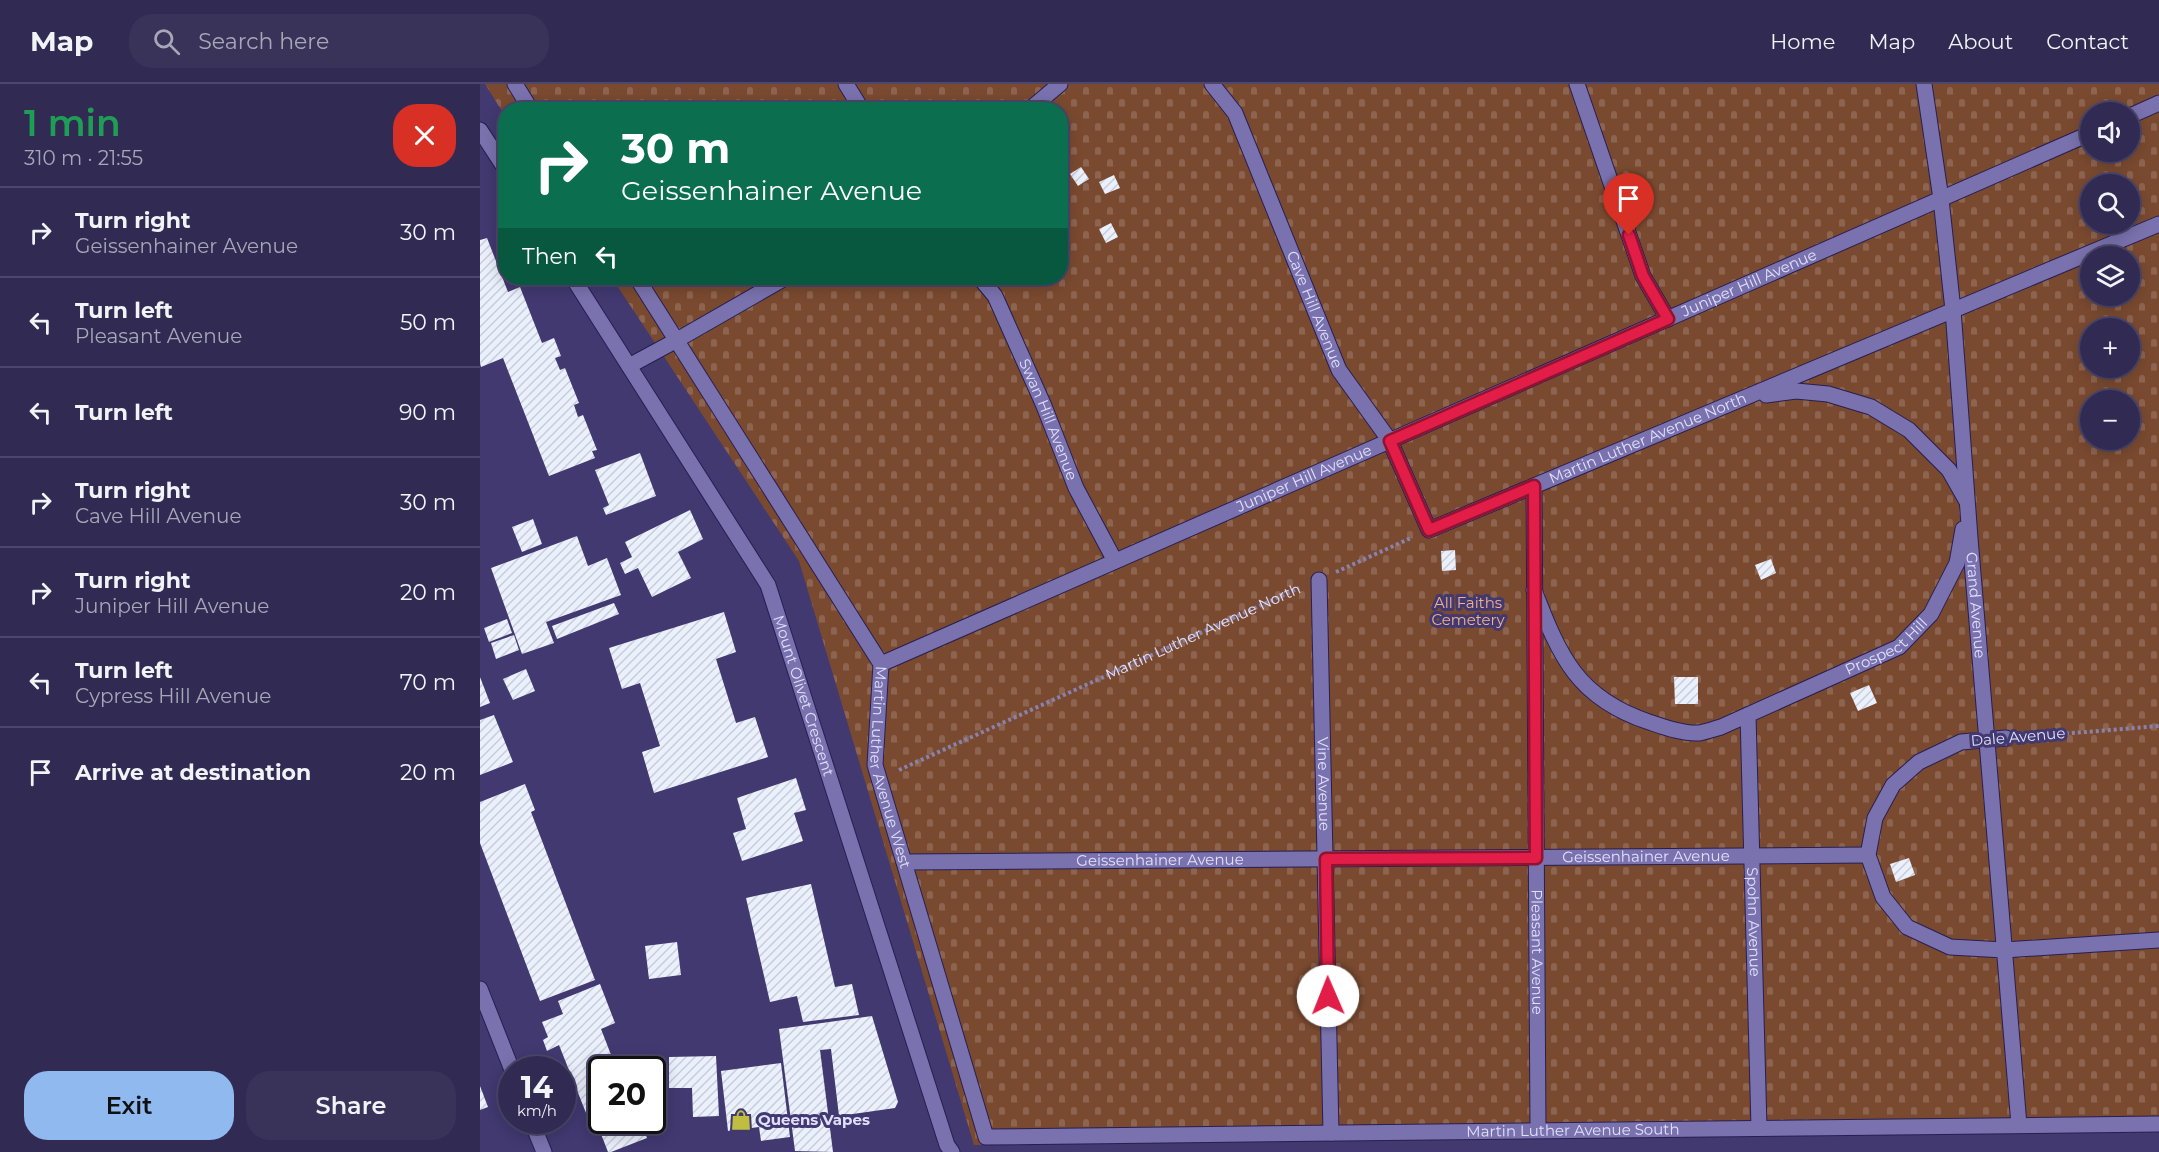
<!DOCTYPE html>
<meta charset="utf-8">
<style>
:root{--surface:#312b54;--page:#39335a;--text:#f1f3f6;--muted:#a8a7b8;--line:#4c476b;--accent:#90b9f0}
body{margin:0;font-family:Montserrat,sans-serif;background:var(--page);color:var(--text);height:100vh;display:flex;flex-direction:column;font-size:22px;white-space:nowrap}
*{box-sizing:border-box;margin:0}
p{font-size:20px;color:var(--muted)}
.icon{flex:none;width:33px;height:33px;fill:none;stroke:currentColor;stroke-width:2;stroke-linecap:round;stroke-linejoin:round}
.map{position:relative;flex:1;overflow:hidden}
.details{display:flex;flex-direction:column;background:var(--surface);width:480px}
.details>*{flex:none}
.top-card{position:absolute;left:18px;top:18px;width:570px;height:183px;border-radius:24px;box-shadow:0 3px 15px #0003,0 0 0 2px var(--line);background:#0b6e4f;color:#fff;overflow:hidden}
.buttons{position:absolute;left:1600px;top:18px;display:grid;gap:12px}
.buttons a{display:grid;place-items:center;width:60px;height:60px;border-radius:50%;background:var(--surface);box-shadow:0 3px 15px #0003,0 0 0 2px var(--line);font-size:30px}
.speed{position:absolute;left:18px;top:972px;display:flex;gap:12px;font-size:30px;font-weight:700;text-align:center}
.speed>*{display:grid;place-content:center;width:78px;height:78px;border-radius:50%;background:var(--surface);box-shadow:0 3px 15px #0003,0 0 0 2px var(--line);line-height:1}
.speed small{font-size:15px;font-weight:400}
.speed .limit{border:3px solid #111;border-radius:9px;background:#fff;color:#111}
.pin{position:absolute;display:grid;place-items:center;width:51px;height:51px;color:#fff;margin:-62px -26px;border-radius:50% 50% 50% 0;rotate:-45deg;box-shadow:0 0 6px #0007}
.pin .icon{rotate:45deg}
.me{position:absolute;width:66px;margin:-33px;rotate:359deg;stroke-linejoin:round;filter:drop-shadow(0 0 4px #0008)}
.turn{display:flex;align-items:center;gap:21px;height:126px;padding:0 24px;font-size:27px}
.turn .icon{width:78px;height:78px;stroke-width:2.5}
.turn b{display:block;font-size:42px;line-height:51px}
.then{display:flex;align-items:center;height:57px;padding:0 24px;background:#0003;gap:12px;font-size:22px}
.round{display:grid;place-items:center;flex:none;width:63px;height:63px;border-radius:24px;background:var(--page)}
.summary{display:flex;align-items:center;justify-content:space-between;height:102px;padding:0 24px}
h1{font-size:36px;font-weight:600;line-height:45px;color:#1e9e55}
.primary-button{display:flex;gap:12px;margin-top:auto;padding:12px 24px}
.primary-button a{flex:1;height:69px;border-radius:24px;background:var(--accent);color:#111;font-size:24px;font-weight:600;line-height:69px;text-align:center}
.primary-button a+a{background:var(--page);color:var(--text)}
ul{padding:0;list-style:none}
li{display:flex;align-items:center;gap:18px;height:90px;padding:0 24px;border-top:2px solid var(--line)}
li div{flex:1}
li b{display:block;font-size:22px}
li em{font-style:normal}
header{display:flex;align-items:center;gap:36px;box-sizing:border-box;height:84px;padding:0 30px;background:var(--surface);border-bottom:2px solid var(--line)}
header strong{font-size:28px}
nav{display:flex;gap:33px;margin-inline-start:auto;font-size:21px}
.search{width:420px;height:54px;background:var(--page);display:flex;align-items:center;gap:15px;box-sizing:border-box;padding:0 21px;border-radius:24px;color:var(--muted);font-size:22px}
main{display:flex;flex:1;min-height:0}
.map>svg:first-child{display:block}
</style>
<header>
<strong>Map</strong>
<div class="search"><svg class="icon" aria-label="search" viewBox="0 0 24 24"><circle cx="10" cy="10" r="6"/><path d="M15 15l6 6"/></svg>Search here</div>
<nav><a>Home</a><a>Map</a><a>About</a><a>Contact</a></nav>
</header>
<main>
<section class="details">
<div class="summary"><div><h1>1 min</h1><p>310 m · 21:55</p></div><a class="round" style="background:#d93025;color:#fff"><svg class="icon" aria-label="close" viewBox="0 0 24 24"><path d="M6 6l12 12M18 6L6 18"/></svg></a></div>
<ul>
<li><svg class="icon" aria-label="right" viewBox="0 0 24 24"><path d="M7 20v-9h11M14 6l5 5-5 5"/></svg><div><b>Turn right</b><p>Geissenhainer Avenue</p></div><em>30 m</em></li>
<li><svg class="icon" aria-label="left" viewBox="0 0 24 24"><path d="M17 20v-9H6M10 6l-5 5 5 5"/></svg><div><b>Turn left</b><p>Pleasant Avenue</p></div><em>50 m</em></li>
<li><svg class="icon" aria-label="left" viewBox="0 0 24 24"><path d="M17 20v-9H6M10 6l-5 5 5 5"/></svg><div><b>Turn left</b></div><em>90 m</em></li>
<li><svg class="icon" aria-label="right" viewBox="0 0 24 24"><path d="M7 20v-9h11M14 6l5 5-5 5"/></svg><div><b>Turn right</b><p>Cave Hill Avenue</p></div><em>30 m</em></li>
<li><svg class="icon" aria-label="right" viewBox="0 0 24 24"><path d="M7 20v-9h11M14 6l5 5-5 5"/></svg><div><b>Turn right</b><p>Juniper Hill Avenue</p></div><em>20 m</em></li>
<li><svg class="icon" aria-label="left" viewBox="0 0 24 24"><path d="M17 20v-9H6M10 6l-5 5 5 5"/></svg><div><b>Turn left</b><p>Cypress Hill Avenue</p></div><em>70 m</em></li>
<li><svg class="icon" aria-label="arrive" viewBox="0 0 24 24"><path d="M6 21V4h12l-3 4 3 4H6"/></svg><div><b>Arrive at destination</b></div><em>20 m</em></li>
</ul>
<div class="primary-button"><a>Exit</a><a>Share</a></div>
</section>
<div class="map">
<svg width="1679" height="1068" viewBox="0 0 1679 1068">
<defs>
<pattern id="cemetery-stones" width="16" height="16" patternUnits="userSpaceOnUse" patternTransform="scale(1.5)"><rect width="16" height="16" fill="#7a4a30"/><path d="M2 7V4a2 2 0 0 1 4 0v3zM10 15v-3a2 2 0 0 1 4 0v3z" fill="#8d644f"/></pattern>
<pattern id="building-hatch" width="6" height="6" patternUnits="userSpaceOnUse" patternTransform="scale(1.5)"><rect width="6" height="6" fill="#ebf0fd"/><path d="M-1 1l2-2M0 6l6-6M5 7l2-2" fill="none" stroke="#cacdd9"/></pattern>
</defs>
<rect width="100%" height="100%" fill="#413970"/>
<!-- cemetery -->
<path fill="url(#cemetery-stones)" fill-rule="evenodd" d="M 5,0 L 1679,0 L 1679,1048 L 494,1061 L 319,477 L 132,194 L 580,194 L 580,26 L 26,26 L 25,32 ZM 1611,28 L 1650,28 L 1650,68 L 1611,68 ZM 1611,100 L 1650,100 L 1650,140 L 1611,140 ZM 1611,172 L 1650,172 L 1650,212 L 1611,212 ZM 1611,244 L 1650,244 L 1650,284 L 1611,284 ZM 1611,316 L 1650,316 L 1650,356 L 1611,356 Z"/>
<!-- building -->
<g fill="url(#building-hatch)">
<path d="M 485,19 L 489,26 L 476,26 Z"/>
<path d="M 601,83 L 609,95 L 598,102 L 590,90 Z"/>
<path d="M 634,91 L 640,104 L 625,110 L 619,98 Z"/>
<path d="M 631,139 L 638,153 L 626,159 L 619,145 Z"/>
<path d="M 7,154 L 28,208 L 40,203 L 62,259 L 74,254 L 81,272 L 75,274 L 80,286 L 85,284 L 99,319 L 94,321 L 98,333 L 103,331 L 117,366 L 112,367 L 115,374 L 69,392 L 23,274 L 1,283 L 0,279 L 0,156 Z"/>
<path d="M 160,369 L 176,412 L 126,431 L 123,424 L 129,421 L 115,386 Z"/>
<path d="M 210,426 L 223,455 L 198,468 L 211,494 L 172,513 L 158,484 L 145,490 L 140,479 L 152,473 L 145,458 Z"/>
<path d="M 53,435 L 62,460 L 42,468 L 32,443 Z"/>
<path d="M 97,452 L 108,482 L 127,474 L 141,511 L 66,538 L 74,559 L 42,570 L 11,484 Z"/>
<path d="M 975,466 L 976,486 L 962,487 L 961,467 Z"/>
<path d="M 1291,475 L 1296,489 L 1281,496 L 1275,481 Z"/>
<path d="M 134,519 L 139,530 L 77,555 L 72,542 Z"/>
<path d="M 244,528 L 256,568 L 236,575 L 256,639 L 275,633 L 288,673 L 174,709 L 162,668 L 180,662 L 160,599 L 142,605 L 129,564 Z"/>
<path d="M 27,535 L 32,549 L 9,558 L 4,544 Z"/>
<path d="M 34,551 L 39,566 L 16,575 L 11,559 Z"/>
<path d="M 46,585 L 55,607 L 33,616 L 23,595 Z"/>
<path d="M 0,593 L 10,619 L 0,623 Z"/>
<path d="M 1194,593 L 1218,593 L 1218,620 L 1195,620 Z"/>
<path d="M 1389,601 L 1397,619 L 1378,627 L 1370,609 Z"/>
<path d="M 14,631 L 33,678 L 0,691 L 0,636 Z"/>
<path d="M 316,694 L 326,726 L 314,729 L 323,757 L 262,777 L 253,749 L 266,745 L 257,714 Z"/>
<path d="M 45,700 L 55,726 L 51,728 L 115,896 L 60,917 L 0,759 L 0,718 Z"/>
<path d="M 1429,774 L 1435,791 L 1416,798 L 1410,780 Z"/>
<path d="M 331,800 L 355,903 L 372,900 L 379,931 L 323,938 L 317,912 L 290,918 L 266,814 Z"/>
<path d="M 197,858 L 201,891 L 169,895 L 165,862 Z"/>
<path d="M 120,900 L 135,939 L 121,945 L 135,981 L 131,982 L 132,986 L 122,986 L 122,1036 L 160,1036 L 167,1054 L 131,1068 L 128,1068 L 114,1032 L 108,1034 L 79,961 L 67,967 L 63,956 L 68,953 L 62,938 L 83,930 L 78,917 Z"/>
<path d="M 392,932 L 418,1018 L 415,1024 L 359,1032 L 351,965 L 340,966 L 353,1068 L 315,1067 L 299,945 Z"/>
<path d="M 236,972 L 239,1032 L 213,1033 L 212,1004 L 189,1004 L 189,973 Z"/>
<path d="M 301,979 L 310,1053 L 281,1057 L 279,1043 L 248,1047 L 241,987 Z"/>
<path d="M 0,1002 L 8,1023 L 0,1026 Z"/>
</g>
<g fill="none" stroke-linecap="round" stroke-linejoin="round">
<!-- minor casing -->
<g stroke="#281e52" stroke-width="17">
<g id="minor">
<path d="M 35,0 L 51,26"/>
<path d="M 366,0 L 382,26"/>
<path id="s2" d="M 732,0 L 755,29 L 859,286 L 910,357 L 949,446 L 1679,140"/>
<path d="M 1097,0 L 1163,192 L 1188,235"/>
<path id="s3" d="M 1444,0 L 1461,115 L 1473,226 L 1490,454 L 1539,1041"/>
<path d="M 549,26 L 580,0"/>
<path d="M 1650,32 L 1679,19"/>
<path d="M 0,46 L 26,86"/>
<path id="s4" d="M 93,194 L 288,501 L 467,1061 L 472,1068"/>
<path id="s5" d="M 157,194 L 401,580 L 395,681 L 506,1053 L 1679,1040"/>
<path id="s6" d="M 500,194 L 515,212 L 564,322 L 596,404 L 635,477"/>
<path d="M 149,282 L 197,256 L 305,194"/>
<path d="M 1286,311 L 1316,307 L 1348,310 L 1391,323 L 1429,346 L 1469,386 L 1486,416"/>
<path id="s7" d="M 1054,402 L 1058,1046"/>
<path id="s8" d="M 839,496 L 851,1049"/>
<path id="s9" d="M 1054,506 C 1080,573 1097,614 1169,638 C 1184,643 1203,650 1219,649 C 1226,648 1234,645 1241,643 L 1419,563 L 1451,530 L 1477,479 L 1483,445"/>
<path id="s10" d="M 401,580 L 1611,49"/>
<path id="s11" d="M 1268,631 L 1279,1044"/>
<path d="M 1526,654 L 1481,658 L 1439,678 L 1413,701 L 1395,734 L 1388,771 L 1403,813 L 1427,843 L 1470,863 L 1524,866 L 1679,856"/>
<path id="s12" d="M 424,778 L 1388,771"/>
<path d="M 0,905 L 32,986"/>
<path d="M 51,1036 L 64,1068"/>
</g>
</g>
<!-- path -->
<g stroke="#8883ae" stroke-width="4" stroke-dasharray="3 3" stroke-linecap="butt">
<path d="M 856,488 L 931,454"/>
<path d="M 1544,653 L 1679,642"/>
<path id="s1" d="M 419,686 L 819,504"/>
</g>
<!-- minor -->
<use href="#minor" stroke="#7972ae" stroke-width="15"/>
</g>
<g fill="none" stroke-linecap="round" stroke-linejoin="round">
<!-- route casing -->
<g stroke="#92132f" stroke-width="15">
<path id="route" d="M 848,912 L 846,775 L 1056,774 L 1054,402 L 949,446 L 910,357 L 1188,235 L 1163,192 L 1149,151"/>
</g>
<!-- route -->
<use href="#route" stroke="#e11d48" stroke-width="10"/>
</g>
<!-- icons -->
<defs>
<g id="shop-bare" transform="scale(1.62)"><path d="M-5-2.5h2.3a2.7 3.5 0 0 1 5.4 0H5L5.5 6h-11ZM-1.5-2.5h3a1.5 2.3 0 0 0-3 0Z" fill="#c0be40" stroke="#413970" stroke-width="2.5" paint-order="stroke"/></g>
</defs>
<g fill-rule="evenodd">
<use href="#shop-bare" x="261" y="1036"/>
</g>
<g text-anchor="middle" stroke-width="6" stroke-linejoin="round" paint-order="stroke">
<!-- street labels -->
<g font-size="15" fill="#e1e0fb" stroke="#413970">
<text dy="5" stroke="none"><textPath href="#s10" startOffset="948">Juniper Hill Avenue</textPath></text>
<text dy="5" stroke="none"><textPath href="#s2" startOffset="249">Cave Hill Avenue</textPath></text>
<text dy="5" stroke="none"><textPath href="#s6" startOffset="158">Swan Hill Avenue</textPath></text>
<text dy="5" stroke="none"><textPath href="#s2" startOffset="736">Martin Luther Avenue North</textPath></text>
<text dy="5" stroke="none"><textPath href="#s10" startOffset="462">Juniper Hill Avenue</textPath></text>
<text dy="5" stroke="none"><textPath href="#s3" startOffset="524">Grand Avenue</textPath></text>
<text dy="5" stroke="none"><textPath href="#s1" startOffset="334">Martin Luther Avenue North</textPath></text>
<text dy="5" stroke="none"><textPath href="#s9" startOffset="442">Prospect Hill</textPath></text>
<text dy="5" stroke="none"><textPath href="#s4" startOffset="480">Mount Olivet Crescent</textPath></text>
<text transform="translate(1538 653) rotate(-5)" y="5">Dale Avenue</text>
<text dy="5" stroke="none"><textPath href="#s5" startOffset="562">Martin Luther Avenue West</textPath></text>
<text dy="5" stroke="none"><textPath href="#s8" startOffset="204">Vine Avenue</textPath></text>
<text dy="5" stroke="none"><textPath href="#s12" startOffset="742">Geissenhainer Avenue</textPath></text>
<text dy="5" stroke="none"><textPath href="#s12" startOffset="256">Geissenhainer Avenue</textPath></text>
<text dy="5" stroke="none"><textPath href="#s11" startOffset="207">Spohn Avenue</textPath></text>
<text dy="5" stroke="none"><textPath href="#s7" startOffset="466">Pleasant Avenue</textPath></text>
<text dy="5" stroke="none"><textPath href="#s5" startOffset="1533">Martin Luther Avenue South</textPath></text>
</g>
<!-- park labels -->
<g font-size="15" fill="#f4b08c" stroke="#413970">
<text x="988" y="524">All Faiths<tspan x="988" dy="17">Cemetery</tspan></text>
</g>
<!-- poi labels -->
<g font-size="15" font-weight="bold" fill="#e1e0fb" stroke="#413970" text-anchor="start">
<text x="278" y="1041">Queens Vapes</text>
</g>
</g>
</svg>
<div class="buttons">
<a><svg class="icon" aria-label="sound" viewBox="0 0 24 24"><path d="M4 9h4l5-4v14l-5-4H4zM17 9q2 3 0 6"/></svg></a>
<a><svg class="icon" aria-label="search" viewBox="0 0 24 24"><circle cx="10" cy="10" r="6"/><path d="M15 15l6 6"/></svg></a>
<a><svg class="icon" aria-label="layers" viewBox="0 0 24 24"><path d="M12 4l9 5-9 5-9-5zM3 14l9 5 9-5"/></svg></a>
<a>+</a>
<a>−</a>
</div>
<div class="speed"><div>14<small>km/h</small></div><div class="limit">20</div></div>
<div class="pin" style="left:1149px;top:151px;background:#d93025"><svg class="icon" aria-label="arrive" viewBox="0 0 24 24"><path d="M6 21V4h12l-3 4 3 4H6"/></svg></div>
<svg class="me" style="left:848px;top:912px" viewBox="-20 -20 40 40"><circle r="19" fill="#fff"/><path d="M0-13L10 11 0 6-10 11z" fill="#e11d48"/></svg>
<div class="top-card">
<div class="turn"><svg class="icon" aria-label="right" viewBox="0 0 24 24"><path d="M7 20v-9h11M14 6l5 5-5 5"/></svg><div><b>30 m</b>Geissenhainer Avenue</div></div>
<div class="then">Then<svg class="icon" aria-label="left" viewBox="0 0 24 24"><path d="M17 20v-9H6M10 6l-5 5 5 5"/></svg></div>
</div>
</div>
</main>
